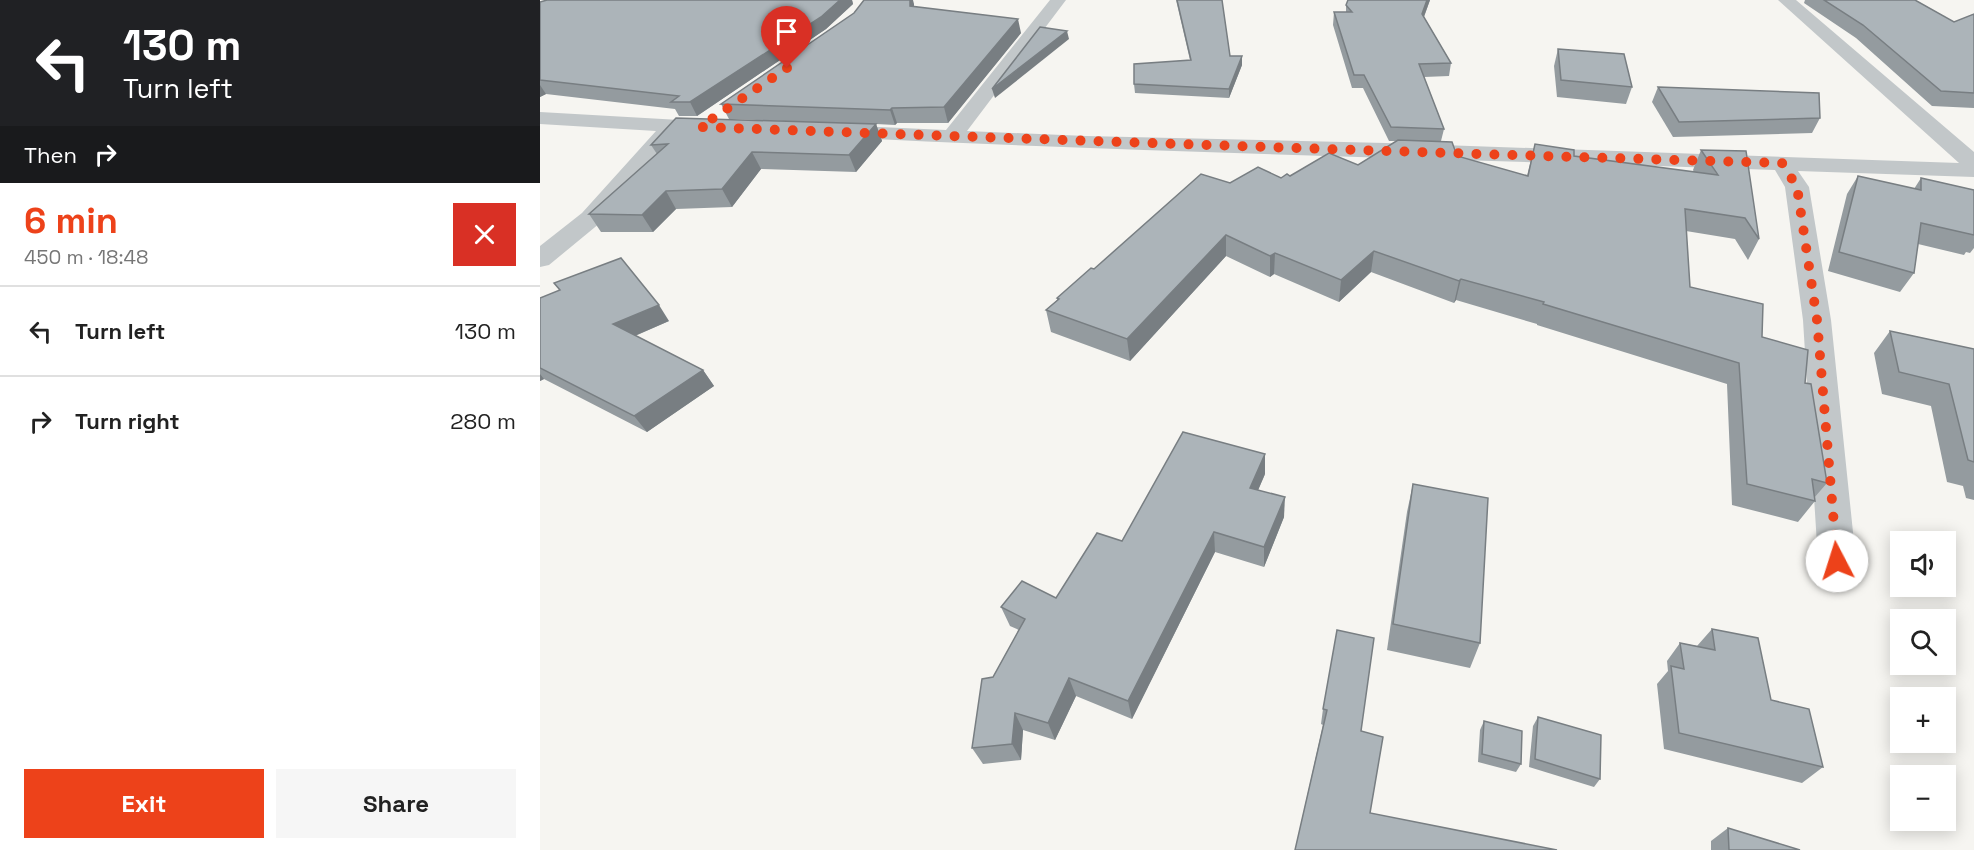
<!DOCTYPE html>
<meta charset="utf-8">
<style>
:root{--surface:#fff;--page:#f6f6f6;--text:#222;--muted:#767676;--line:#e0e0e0;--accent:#ed421a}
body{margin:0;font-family:"Space Grotesk",sans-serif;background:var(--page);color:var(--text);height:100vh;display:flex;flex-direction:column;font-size:22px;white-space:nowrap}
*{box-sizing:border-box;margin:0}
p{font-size:20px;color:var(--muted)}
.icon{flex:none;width:33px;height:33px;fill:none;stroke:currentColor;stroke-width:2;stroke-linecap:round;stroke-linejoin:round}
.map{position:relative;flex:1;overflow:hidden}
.sheet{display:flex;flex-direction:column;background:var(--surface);width:540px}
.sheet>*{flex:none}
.banner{background:#202124;color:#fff;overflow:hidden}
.buttons{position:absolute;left:1350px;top:531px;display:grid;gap:12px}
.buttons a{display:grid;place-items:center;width:66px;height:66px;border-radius:0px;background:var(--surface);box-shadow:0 3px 15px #0003;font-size:30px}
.pin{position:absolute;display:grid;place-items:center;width:51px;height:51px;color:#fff;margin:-62px -26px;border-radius:50% 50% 50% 0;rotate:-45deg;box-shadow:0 0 6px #0007}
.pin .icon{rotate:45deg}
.me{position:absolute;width:66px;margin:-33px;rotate:355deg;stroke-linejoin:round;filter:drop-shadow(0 0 4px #0008)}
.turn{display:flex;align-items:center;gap:21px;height:126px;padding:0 24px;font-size:27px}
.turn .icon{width:78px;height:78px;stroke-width:2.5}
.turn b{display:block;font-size:42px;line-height:51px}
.then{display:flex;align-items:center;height:57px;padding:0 24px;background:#0003;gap:12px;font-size:22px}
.round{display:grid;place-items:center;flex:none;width:63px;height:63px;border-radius:0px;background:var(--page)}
.summary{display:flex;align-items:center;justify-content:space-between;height:102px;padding:0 24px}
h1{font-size:36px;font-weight:600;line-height:45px;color:var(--accent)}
.action{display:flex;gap:12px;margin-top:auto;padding:12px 24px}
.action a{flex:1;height:69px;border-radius:0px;background:var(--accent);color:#fff;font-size:24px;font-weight:600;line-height:69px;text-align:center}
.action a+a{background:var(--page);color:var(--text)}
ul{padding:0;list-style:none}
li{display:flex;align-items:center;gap:18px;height:90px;padding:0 24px;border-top:2px solid var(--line)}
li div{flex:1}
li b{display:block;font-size:22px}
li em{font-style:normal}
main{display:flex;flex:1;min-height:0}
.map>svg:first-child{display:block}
</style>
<main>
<section class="sheet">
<div class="banner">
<div class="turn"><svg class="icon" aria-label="left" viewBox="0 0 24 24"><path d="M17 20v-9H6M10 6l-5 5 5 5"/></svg><div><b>130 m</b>Turn left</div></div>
<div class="then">Then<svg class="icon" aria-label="right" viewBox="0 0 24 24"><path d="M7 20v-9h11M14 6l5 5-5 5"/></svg></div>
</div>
<div class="summary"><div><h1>6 min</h1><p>450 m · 18:48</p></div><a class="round" style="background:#d93025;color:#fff"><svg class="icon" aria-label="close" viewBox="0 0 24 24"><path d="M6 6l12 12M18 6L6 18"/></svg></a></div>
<ul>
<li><svg class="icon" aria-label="left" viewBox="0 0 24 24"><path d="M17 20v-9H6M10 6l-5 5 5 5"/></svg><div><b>Turn left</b></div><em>130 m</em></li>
<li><svg class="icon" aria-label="right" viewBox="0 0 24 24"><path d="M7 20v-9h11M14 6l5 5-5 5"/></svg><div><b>Turn right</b></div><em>280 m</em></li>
</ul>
<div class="action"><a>Exit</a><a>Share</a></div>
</section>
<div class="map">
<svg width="1434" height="850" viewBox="0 0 1434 850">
<rect width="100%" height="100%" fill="#f6f5f1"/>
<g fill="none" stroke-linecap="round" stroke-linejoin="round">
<!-- minor -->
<g fill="#c2c7c9" fill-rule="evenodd">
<path d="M 510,0 L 526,0 L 427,131 L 546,136 L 846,143 L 1419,163 L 1238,0 L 1256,0 L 1434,152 L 1434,177 L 1258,171 L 1269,187 L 1291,320 L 1316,561 L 1311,572 L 1297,577 L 1283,572 L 1278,561 L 1263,320 L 1245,187 L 1235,170 C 922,159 608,153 295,137 L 288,135 L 284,131 L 288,127 L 295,125 L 406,130 Z"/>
<path d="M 0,112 L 175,122 L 182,124 L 186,128 L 182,132 L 175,134 L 138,132 L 60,223 L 9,265 L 0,267 L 0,246 L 42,213 L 116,131 L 0,124 Z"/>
</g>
</g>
<!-- wall -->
<g fill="#949b9f">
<path d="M 7,0 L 312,0 L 313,4 L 286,29 L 157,116 L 139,116 L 135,109 L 6,94 L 0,97 L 0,2 Z"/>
<path d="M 636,0 L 682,0 L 690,56 L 702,56 L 702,65 L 689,98 L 595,93 L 594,84 L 650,60 Z"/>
<path d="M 890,0 L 884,17 L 911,63 L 909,76 L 884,77 L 904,129 L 901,141 L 917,156 L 987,176 L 995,144 L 1034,156 L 1154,172 L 1153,170 L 1161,150 L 1219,239 L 1208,260 L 1195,239 L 1146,231 L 1150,287 L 1222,337 L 1265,383 L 1287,483 L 1274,498 L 1275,501 L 1258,522 L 1192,505 L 1187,384 L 997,325 L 997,324 L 916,300 L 914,303 L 831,272 L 799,302 L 734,274 L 730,277 L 686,256 L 590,361 L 511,332 L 506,310 L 517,300 L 517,298 L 554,269 L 690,183 L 741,178 L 818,165 L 856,141 L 849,141 L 823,88 L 812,88 L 793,25 L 794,12 L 806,12 L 806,5 Z"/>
<path d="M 1265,0 L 1375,0 L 1414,22 L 1434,14 L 1434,108 L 1392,106 L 1316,38 L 1264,3 Z"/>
<path d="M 374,4 L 374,6 L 481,33 L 408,123 L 357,123 L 355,125 L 336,124 L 342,141 L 316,172 L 221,169 L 192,207 L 136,209 L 113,232 L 61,232 L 49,214 L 117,154 L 111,145 L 330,124 L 189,119 L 181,104 Z"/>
<path d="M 1018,49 L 1092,87 L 1086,104 L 1017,97 L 1014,66 Z"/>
<path d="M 1118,87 L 1280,118 L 1272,133 L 1133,137 L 1112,102 Z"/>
<path d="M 1318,176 L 1374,189 L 1381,178 L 1434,190 L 1434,248 L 1430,253 L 1426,252 L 1424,255 L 1378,244 L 1374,273 L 1360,292 L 1288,271 L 1307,194 Z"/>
<path d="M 0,298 L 129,321 L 95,336 L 163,370 L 174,386 L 107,432 L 4,379 L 0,381 Z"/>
<path d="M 1350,331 L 1434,349 L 1434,501 L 1434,500 L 1426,498 L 1423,486 L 1407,482 L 1391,406 L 1342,394 L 1334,353 Z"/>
<path d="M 725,474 L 718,490 L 744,517 L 724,567 L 675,552 L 592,719 L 536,696 L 515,740 L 483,730 L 481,760 L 443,764 L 432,748 L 453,677 L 479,630 L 470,626 L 461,607 L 516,598 Z"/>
<path d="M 873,484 L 940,643 L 930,668 L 847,650 L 867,512 Z"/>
<path d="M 1172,629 L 1231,700 L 1283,767 L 1262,783 L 1124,749 L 1117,684 L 1128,671 L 1127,661 L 1140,643 L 1157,646 Z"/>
<path d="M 797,630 L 821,731 L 830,813 L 755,850 L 783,725 L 781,724 L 783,709 Z"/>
<path d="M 998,717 L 1060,779 L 1054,787 L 989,767 L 993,726 Z"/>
<path d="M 944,721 L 981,764 L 976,772 L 938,762 L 940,730 Z"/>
<path d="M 1188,828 L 1260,850 L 1171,850 L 1171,841 Z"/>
</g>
<!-- shaded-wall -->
<g fill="#787e82">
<path d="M 300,0 L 312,0 L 313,4 L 286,29 L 157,116 L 150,102 Z"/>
<path d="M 370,0 L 373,0 L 374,4 L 373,19 L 370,6 Z"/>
<path d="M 887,0 L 890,0 L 880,27 L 882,14 Z"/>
<path d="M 478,19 L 481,33 L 408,123 L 404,107 Z"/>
<path d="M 527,31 L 529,39 L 455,98 L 452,89 Z"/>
<path d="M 702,56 L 702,65 L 689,98 L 689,89 Z"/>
<path d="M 0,85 L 6,94 L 0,97 Z"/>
<path d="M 352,108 L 357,123 L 355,125 L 350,110 Z"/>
<path d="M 336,124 L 342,141 L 316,172 L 309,155 Z"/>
<path d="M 212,152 L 221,169 L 192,207 L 182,189 Z"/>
<path d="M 126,191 L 136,209 L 113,232 L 102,215 Z"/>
<path d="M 686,235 L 686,256 L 590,361 L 587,339 Z"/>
<path d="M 834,251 L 831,272 L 799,302 L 801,280 Z"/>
<path d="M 735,253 L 734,274 L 730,277 L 730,256 Z"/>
<path d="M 921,279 L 916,300 L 914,303 L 919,281 Z"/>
<path d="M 119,305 L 129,321 L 85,340 L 73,324 Z"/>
<path d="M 163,370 L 174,386 L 107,432 L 94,416 Z"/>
<path d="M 0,374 L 4,379 L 0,381 Z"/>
<path d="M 725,454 L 725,474 L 710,509 L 710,488 Z"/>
<path d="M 745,497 L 744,517 L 724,567 L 724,547 Z"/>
<path d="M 674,532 L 675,552 L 592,719 L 588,701 Z"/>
<path d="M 529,678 L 536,696 L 515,740 L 508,723 Z"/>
<path d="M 475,713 L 483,730 L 481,760 L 472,744 Z"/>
</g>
<!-- building -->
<g fill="#acb4b9" stroke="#787e82" stroke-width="1.5">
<path d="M 7,0 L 300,0 L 281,17 L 150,102 L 131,102 L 139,96 L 0,80 L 0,2 Z"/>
<path d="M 324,0 L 370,0 L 370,6 L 478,19 L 404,107 L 352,108 L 350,110 L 181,104 L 314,13 Z"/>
<path d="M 637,0 L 682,0 L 690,56 L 702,56 L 689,89 L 594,84 L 594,64 L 651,60 Z"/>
<path d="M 808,0 L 887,0 L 882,14 L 911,63 L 879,64 L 904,129 L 851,127 L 824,75 L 814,75 L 794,12 L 812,12 L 806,5 Z"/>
<path d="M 1284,0 L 1375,0 L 1414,22 L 1434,14 L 1434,93 L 1401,91 L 1323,25 Z"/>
<path d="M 500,27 L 527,31 L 452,89 Z"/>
<path d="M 1018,49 L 1084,54 L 1092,87 L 1021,80 Z"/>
<path d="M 1118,87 L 1279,93 L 1280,118 L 1139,122 Z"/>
<path d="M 136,118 L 336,124 L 309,155 L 212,152 L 182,189 L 126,191 L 102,215 L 49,214 L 128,144 L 111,145 Z"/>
<path d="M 858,140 L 912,142 L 917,156 L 988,176 L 995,144 L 1034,150 L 1034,156 L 1178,175 L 1161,150 L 1206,151 L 1219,239 L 1205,218 L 1145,209 L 1150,287 L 1223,304 L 1222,337 L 1268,350 L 1265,383 L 1271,384 L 1287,483 L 1272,479 L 1275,501 L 1207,484 L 1199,363 L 1003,304 L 1004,302 L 921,279 L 919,281 L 834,251 L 801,280 L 735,253 L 730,256 L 686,235 L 587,339 L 506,310 L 519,299 L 517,298 L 551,268 L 554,269 L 661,174 L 690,183 L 718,167 L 741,178 L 747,174 L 750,176 L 789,153 L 818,165 Z"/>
<path d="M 1318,176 L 1381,190 L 1381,178 L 1434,190 L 1434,235 L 1381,223 L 1374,273 L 1299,252 Z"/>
<path d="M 81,258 L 119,305 L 73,324 L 163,370 L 94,416 L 0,368 L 0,298 L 20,290 L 14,283 Z"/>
<path d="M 1350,331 L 1434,349 L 1434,462 L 1428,460 L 1409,384 L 1359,372 Z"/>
<path d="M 643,432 L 725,454 L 710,488 L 745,497 L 724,547 L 674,532 L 588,701 L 529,678 L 508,723 L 475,713 L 472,744 L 432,748 L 442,679 L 453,677 L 485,619 L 461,607 L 482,581 L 516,598 L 557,533 L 582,541 Z"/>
<path d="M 873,484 L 948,498 L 940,643 L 853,624 Z"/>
<path d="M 1172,629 L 1218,638 L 1231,700 L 1269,709 L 1283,767 L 1139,733 L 1131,666 L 1144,669 L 1140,643 L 1175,650 Z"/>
<path d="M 797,630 L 834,638 L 821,731 L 843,737 L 830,813 L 1017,850 L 755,850 L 787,710 L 783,709 Z"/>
<path d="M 998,717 L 1061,735 L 1060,779 L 995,759 Z"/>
<path d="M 944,721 L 982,731 L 981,764 L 942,754 Z"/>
<path d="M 1188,828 L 1260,850 L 1189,850 Z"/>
</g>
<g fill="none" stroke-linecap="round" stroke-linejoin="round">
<!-- route -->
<path stroke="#ed421a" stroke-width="10" stroke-dasharray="0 18" d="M 247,68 L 160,127 C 520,140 881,153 1242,163 L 1257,187 L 1277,320 L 1297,561"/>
</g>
</svg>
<div class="buttons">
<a><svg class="icon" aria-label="sound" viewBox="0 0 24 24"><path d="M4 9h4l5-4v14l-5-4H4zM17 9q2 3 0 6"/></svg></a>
<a><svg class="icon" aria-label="search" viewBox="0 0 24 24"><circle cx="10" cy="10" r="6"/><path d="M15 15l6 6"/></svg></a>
<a>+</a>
<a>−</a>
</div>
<div class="pin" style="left:247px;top:68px;background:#d93025"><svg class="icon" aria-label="arrive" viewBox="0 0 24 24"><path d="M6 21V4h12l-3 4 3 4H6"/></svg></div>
<svg class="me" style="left:1297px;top:561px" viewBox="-20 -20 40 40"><circle r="19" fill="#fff"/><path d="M0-13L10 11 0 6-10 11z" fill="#ed421a"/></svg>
</div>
</main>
